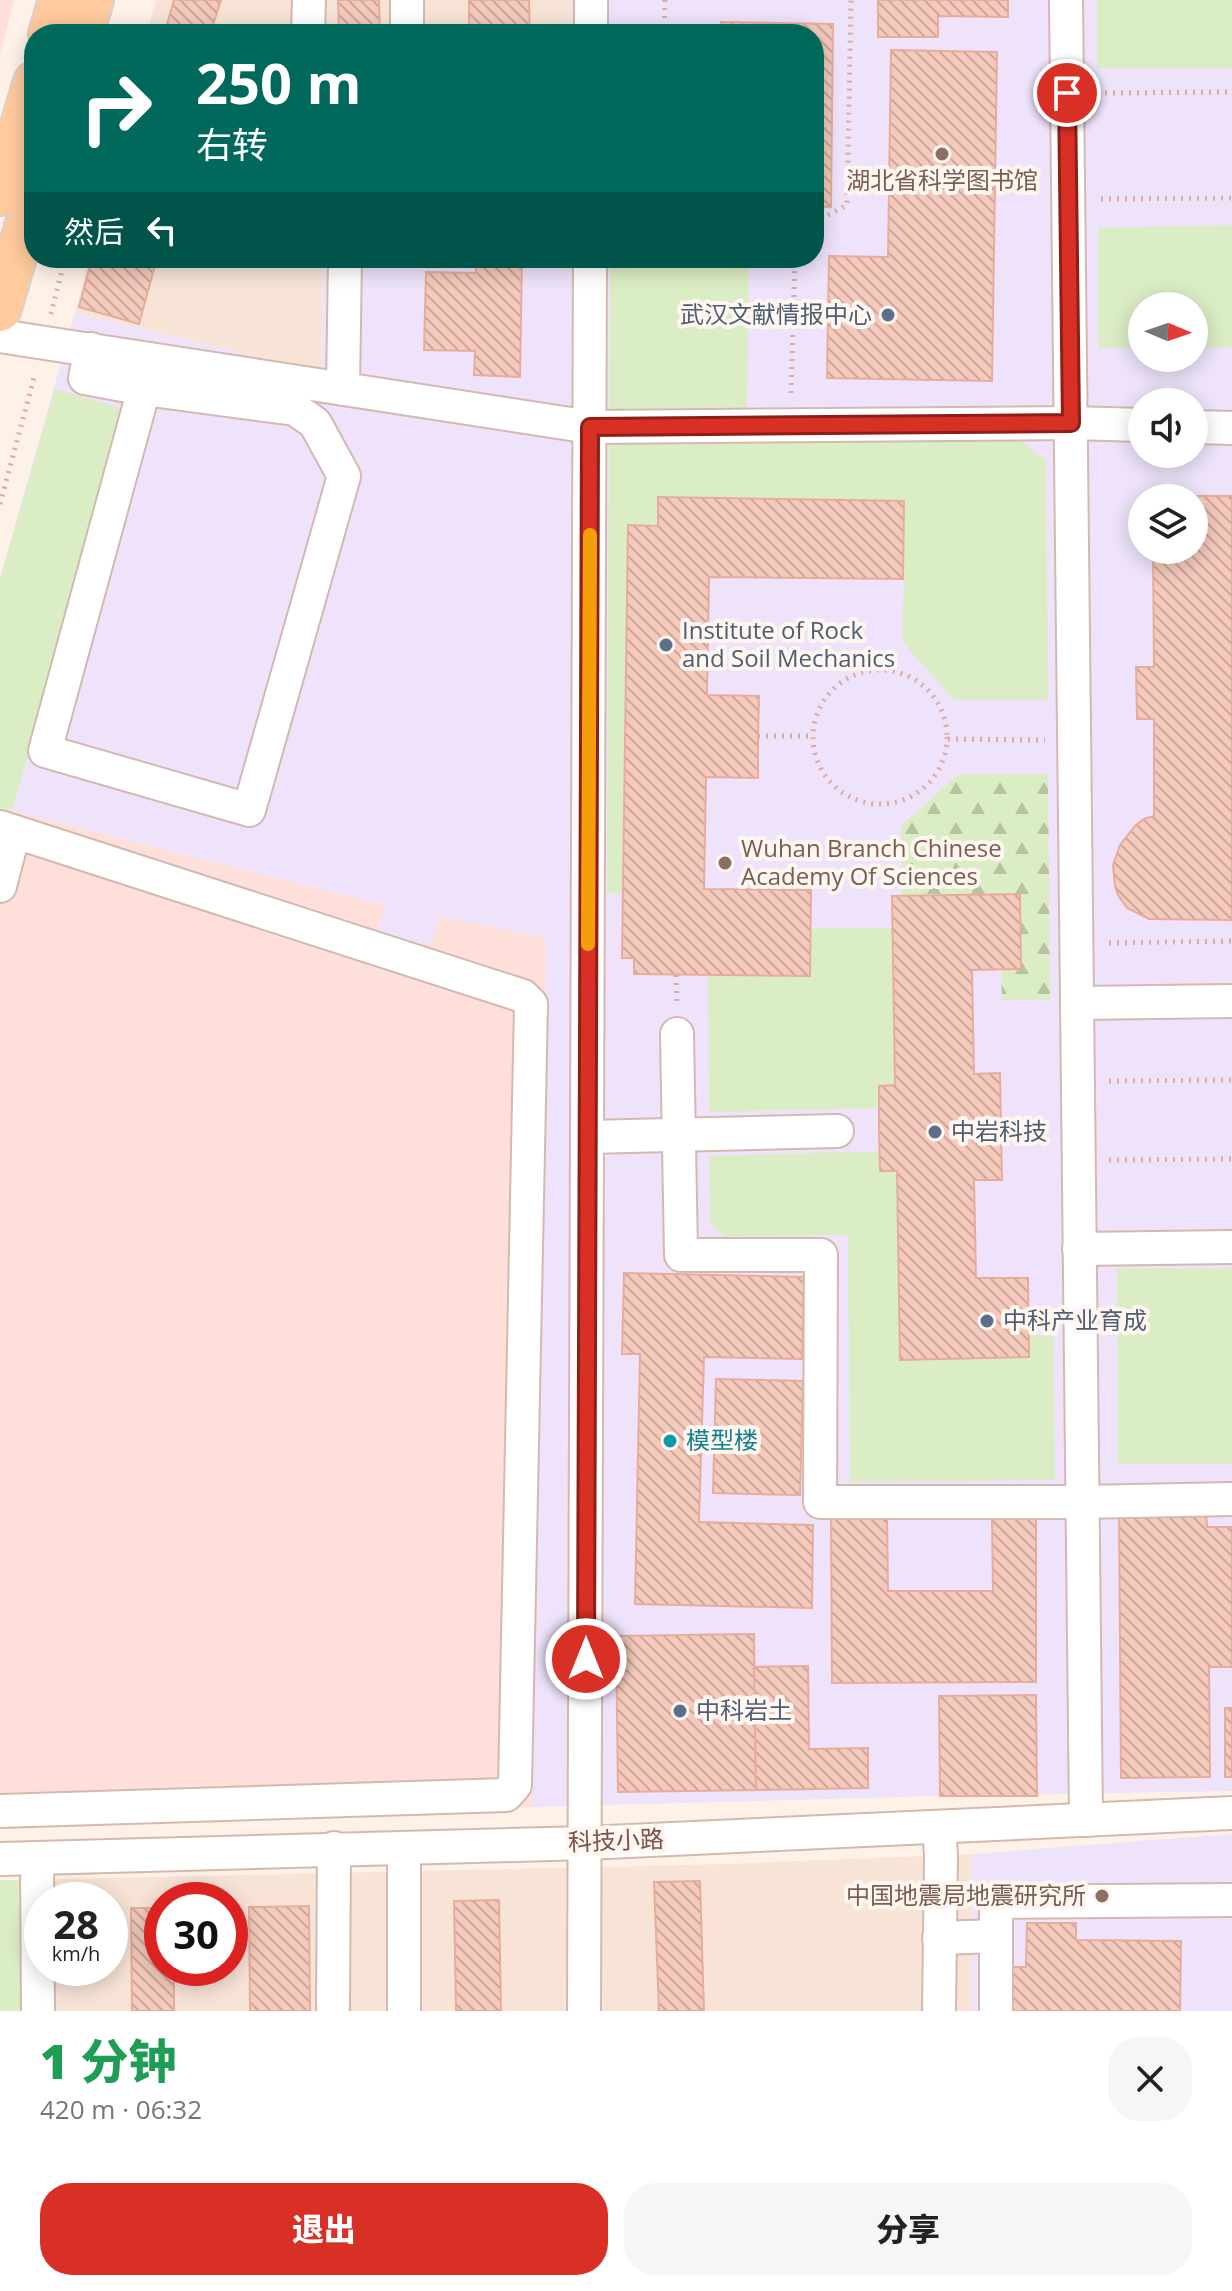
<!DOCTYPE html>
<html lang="zh">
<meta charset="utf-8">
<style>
:root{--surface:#fff;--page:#f6f6f6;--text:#222;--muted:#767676;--accent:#d93025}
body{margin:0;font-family:"Open Sans","Noto Sans SC",sans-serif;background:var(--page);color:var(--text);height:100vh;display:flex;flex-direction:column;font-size:30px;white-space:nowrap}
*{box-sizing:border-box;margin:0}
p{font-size:26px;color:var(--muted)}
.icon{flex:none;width:44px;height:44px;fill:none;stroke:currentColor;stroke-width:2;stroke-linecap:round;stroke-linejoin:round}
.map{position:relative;height:2011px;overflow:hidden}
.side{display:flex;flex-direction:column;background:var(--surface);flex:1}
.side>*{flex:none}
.hud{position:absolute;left:24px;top:24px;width:800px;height:244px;border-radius:32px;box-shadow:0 4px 20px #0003;background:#00695c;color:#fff;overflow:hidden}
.needle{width:52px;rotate:92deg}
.controls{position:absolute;left:1128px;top:292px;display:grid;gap:16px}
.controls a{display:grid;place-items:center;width:80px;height:80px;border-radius:50%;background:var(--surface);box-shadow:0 4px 20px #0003;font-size:40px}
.speed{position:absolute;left:24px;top:1882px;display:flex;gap:16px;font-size:40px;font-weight:700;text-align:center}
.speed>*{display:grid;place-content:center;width:104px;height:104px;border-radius:50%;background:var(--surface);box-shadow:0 4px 20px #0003;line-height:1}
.speed small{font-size:20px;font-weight:400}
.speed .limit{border:12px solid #d22;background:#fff;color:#111}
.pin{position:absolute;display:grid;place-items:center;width:68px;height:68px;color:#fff;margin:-34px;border:4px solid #fff;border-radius:50%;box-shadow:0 2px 8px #0007}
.me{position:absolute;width:88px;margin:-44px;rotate:0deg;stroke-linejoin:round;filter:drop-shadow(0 0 6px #0008)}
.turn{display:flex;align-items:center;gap:28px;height:168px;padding:0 40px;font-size:36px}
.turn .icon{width:104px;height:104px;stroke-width:2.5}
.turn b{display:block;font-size:56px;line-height:68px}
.then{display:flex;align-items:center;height:76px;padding:0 40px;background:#0003;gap:16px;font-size:30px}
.round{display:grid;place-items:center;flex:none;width:84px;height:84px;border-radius:32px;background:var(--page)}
.summary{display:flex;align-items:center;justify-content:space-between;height:136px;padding:0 40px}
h1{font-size:48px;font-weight:800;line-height:60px;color:#1e9e55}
.action{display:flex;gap:16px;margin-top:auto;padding:16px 40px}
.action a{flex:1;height:92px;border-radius:32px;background:var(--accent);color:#fff;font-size:32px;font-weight:800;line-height:92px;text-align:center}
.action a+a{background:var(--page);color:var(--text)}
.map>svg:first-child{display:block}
</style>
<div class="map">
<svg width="1232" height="2011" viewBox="0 0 1232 2011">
<defs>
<pattern id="forest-firs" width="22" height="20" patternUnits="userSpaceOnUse" patternTransform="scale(2)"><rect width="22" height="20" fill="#dbedc4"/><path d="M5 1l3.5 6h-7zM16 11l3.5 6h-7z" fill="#b7c3a1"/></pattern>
<pattern id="building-back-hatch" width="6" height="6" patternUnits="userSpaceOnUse" patternTransform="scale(2)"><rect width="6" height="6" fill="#f5cabc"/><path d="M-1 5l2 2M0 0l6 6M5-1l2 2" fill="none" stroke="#cba79b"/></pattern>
</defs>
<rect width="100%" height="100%" fill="#fef1e7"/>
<!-- residential -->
<g fill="#f8e4d7" fill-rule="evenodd">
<path d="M 156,0 L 572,0 L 572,34 L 147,34 Z"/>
<path d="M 89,258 L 324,258 L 321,367 L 297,366 L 75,313 Z"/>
<path d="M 972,1854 L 972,2011 L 23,2011 L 20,1880 L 728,1864 ZM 42,1900 L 110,1900 L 110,1968 L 42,1968 ZM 162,1900 L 230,1900 L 230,1968 L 162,1968 Z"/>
</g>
<!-- commercial -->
<g fill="#ffdfda">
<path d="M 0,0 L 14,0 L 0,55 Z"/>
<path d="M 0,808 L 386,905 L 377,937 L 439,915 L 547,937 L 532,1807 L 0,1826 Z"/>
</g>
<!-- education -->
<g fill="#eee3fa" fill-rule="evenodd">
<path d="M 572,0 L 1232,0 L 1232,1791 L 940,1796 L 532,1807 L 546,938 L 440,916 L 431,944 L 377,937 L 385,905 L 0,808 L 0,579 L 75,313 L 297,366 L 321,367 L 324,258 L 814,258 L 814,34 L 572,34 ZM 1142,306 L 1194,306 L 1194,358 L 1142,358 ZM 1142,402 L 1194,402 L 1194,454 L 1142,454 ZM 1142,498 L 1194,498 L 1194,550 L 1142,550 Z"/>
<path d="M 1232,1834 L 1232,2011 L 972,2011 L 972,1854 Z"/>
</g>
<!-- grass -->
<g fill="#dbedc4">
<rect x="1097" y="0" width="135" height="68"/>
<path d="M 1232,225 L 1232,347 L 1194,348 L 1194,306 L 1142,306 L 1142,348 L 1098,348 L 1098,228 Z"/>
<path d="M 610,258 L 749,258 L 747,408 L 609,409 Z"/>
<path d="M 55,389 L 126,410 L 12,811 L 0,808 L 0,579 Z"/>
<path d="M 1020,440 L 1046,461 L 1048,700 L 954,700 L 903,642 L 904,501 L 659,497 L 658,526 L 628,525 L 622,893 L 607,893 L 609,442 Z"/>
<path d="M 810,928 L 892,928 L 895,1085 L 879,1086 L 879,1108 L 709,1112 L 708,975 L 809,976 Z"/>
<path d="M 880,1151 L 897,1171 L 900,1359 L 1029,1357 L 1029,1335 L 1054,1336 L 1055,1480 L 850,1482 L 848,1235 L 725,1236 L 710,1225 L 709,1156 Z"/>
<path d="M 1232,1268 L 1232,1464 L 1118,1464 L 1117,1269 Z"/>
<path d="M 0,1880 L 20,1880 L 23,2011 L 0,2011 Z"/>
</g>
<!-- forest -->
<path fill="url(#forest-firs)" d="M 959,774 L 1048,774 L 1050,1000 L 1002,1000 L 1001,970 L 1021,968 L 1020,894 L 902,896 L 901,826 Z"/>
<!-- building -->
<g fill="url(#building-back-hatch)" stroke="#e9ac9c" stroke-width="2">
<path d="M 174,0 L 221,0 L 210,34 L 164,34 Z"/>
<path d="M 338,0 L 379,0 L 380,34 L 339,34 Z"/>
<path d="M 469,0 L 529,0 L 530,34 L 469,34 Z"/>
<path d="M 878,0 L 1008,0 L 1008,17 L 938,16 L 938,37 L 878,37 Z"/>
<path d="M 721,22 L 833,24 L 831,207 L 814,206 L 814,34 L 721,34 Z"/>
<path d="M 891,50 L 997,52 L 992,381 L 827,378 L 829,256 L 888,257 Z"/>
<path d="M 92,258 L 157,258 L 139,324 L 79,307 Z"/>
<path d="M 476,258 L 522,258 L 520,377 L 474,375 L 475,351 L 424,350 L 426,272 L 476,273 Z"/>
<path d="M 1152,496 L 1232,496 L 1232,920 L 1149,919 L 1127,908 L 1118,895 L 1115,886 L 1113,865 L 1120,845 L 1135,826 L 1144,819 L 1154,816 L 1154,719 L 1137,719 L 1136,667 L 1154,667 L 1153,550 L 1194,550 L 1194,498 Z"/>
<path d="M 658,497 L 904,501 L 903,579 L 709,577 L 707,695 L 759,696 L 758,736 L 758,778 L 706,777 L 704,889 L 811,890 L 810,976 L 634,974 L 634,958 L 622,958 L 628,525 L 658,526 Z"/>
<path d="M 1020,894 L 1021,969 L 972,970 L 974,1074 L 1000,1073 L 1002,1180 L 974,1180 L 976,1278 L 1028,1278 L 1029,1357 L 900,1360 L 897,1171 L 880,1171 L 879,1129 L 879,1086 L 895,1085 L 892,896 Z"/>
<path d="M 624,1273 L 804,1277 L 802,1359 L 704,1357 L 699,1522 L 813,1525 L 812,1608 L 635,1604 L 640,1354 L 622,1354 Z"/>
<path d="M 716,1379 L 803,1381 L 800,1495 L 713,1493 Z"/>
<path d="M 1206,1508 L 1207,1527 L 1232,1527 L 1232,1667 L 1209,1667 L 1210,1777 L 1121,1778 L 1119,1509 Z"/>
<path d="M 887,1518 L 888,1591 L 993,1591 L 992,1519 L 1036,1519 L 1036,1682 L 832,1683 L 831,1519 Z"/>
<path d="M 754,1634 L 756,1790 L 618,1792 L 616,1636 Z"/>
<path d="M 808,1666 L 809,1749 L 868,1748 L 868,1788 L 756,1790 L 754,1667 Z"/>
<path d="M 1036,1695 L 1037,1796 L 940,1796 L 939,1696 Z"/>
<rect x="1225" y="1708" width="7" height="69"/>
<path d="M 700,1881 L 704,2011 L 659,2011 L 654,1882 Z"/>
<path d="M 499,1900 L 501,2011 L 456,2011 L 454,1901 Z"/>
<path d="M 309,1906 L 310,2011 L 250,2011 L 249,1907 Z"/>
<path d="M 131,1908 L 162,1908 L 162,1968 L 174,1968 L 174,2011 L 132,2011 Z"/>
<path d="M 1027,1923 L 1076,1923 L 1076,1940 L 1181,1941 L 1180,2011 L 1011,2011 L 1012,1967 L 1026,1967 Z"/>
</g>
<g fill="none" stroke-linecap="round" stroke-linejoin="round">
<!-- minor casing -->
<g stroke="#d4b9ae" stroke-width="36">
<g id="minor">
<path d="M 1066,0 L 1086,1820"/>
<path d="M 308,34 L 309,0"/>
<path d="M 407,34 L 407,0"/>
<path d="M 591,34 L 591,0"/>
<path d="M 0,336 L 590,427 L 1071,423 L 1142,425"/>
<path d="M 91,349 L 85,378 L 144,389"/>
<path d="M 144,389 L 295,409 L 315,423 L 344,476 L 249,810 L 45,751 Z"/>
<path d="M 343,389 L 345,258"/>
<path d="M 1194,427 L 1232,428"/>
<path d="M 0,827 L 523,996 L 531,1004 L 515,1785 L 506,1795 L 0,1811"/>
<path d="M 0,886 L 14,832"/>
<path d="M 1077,1003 L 1232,1001"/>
<path d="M 677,1034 L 681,1255 L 821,1255 L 820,1502 L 1082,1502 L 1232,1499"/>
<path d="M 588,1137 L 837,1131"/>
<path d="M 1079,1249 L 1232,1247"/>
<path d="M 404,1848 L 404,2011"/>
<path d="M 37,1858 L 38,2011"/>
<path d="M 0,1859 L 586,1843 L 1232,1813"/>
<path d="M 939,1938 L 996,1936"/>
<path d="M 333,2011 L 334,1848"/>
<path d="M 584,2011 L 590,258"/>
<path d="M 939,2011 L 941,1856 L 939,1827"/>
<path d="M 996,2011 L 996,1902 L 1232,1900"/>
</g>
</g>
<!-- major casing -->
<g stroke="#dacfcc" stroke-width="44">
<g id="major">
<path d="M 49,34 L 59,0"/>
<path d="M 83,34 L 93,0"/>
<path d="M 0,195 L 34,82"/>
<path d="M 0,311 L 34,197"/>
</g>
</g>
<!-- path -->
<g stroke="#dbac9f" stroke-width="5" stroke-dasharray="2 6" stroke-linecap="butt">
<path d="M 664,34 L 665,0"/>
<path d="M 1097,93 L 1232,92"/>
<path d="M 1101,199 L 1232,198"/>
<path d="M 814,223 L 847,205 L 851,0"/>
<path d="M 51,314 L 65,258"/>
<path d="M 791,393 L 795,258"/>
<path d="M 0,504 L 35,374"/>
<circle cx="880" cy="737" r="67"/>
<path d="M 758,736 L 812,736"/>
<path d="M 948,739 L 1045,740"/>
<path d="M 1109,943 L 1232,941"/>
<path d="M 676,975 L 677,1005"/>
<path d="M 1109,1081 L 1232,1080"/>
<path d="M 1001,1125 L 1049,1125"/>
<path d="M 1109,1160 L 1232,1159"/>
</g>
<!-- minor -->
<use href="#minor" stroke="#fff" stroke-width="32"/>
<!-- major -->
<use href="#major" stroke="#ffca9d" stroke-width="40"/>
</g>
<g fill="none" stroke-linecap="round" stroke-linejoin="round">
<!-- route casing -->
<g stroke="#8d1f18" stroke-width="20">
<path id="route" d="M 586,1659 L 590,427 L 1071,423 L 1067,93"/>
</g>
<!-- route -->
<use href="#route" stroke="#d93025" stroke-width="14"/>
<!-- slow -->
<path stroke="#f59e0b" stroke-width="14" d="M 588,944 L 590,535"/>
</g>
<!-- markers -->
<g fill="#8d6e63" stroke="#fff6ef" stroke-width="3">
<circle cx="942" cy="154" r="8"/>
<circle cx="725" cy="863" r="8"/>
<circle cx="1102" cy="1896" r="8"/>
</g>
<g fill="#5c6f8a" stroke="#fff6ef" stroke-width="3">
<circle cx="888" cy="315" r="8"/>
<circle cx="666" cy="645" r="8"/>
<circle cx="935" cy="1132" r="8"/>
<circle cx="987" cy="1321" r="8"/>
<circle cx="680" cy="1711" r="8"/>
</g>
<circle fill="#0f9aa8" stroke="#fff6ef" stroke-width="3" cx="670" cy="1441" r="8"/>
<g text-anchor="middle" stroke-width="8" stroke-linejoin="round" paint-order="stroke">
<!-- education labels -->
<g font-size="24" fill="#785e54" stroke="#fff6ef">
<text x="942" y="189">湖北省科学图书馆</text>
<text x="741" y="857" text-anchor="start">Wuhan Branch Chinese<tspan x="741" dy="28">Academy Of Sciences</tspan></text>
<text x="1086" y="1904" text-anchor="end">中国地震局地震研究所</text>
</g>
<!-- service labels -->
<g font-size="24" fill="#4e5e75" stroke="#fff6ef" text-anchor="start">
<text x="872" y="323" text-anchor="end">武汉文献情报中心</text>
<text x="682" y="639">Institute of Rock<tspan x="682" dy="28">and Soil Mechanics</tspan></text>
<text x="951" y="1140">中岩科技</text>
<text x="1003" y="1329">中科产业育成</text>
<text x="696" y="1719">中科岩土</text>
</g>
<!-- culture labels -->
<g font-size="24" fill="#0d838f" stroke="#fff6ef" text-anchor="start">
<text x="686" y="1449">模型楼</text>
</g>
<!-- street labels -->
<g font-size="24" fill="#7a5249" stroke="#fff6ef">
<text transform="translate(616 1841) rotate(-2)" y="8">科技小路</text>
</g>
</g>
</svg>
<div class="controls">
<a><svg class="needle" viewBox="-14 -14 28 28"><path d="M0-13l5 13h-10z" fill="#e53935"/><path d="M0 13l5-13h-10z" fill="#767676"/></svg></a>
<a><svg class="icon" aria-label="sound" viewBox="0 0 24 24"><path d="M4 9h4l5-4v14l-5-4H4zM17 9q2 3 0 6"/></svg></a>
<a><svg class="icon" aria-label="layers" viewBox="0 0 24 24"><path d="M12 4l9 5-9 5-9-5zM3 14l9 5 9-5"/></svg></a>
</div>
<div class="speed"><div>28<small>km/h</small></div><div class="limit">30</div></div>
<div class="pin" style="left:1067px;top:93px;background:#d93025"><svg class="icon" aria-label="arrive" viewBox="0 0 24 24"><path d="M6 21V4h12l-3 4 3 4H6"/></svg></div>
<svg class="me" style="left:586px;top:1659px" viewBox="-20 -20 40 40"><circle r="17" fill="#d93025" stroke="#fff" stroke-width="3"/><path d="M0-11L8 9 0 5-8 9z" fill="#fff"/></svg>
<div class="hud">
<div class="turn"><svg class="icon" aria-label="right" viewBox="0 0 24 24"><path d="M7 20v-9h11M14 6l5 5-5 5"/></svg><div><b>250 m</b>右转</div></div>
<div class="then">然后<svg class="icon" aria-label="left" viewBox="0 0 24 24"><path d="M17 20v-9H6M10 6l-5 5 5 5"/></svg></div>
</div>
</div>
<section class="side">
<div class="summary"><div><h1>1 分钟</h1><p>420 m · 06:32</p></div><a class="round"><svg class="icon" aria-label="close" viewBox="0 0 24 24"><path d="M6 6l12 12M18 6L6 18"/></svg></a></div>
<div class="action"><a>退出</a><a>分享</a></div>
</section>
